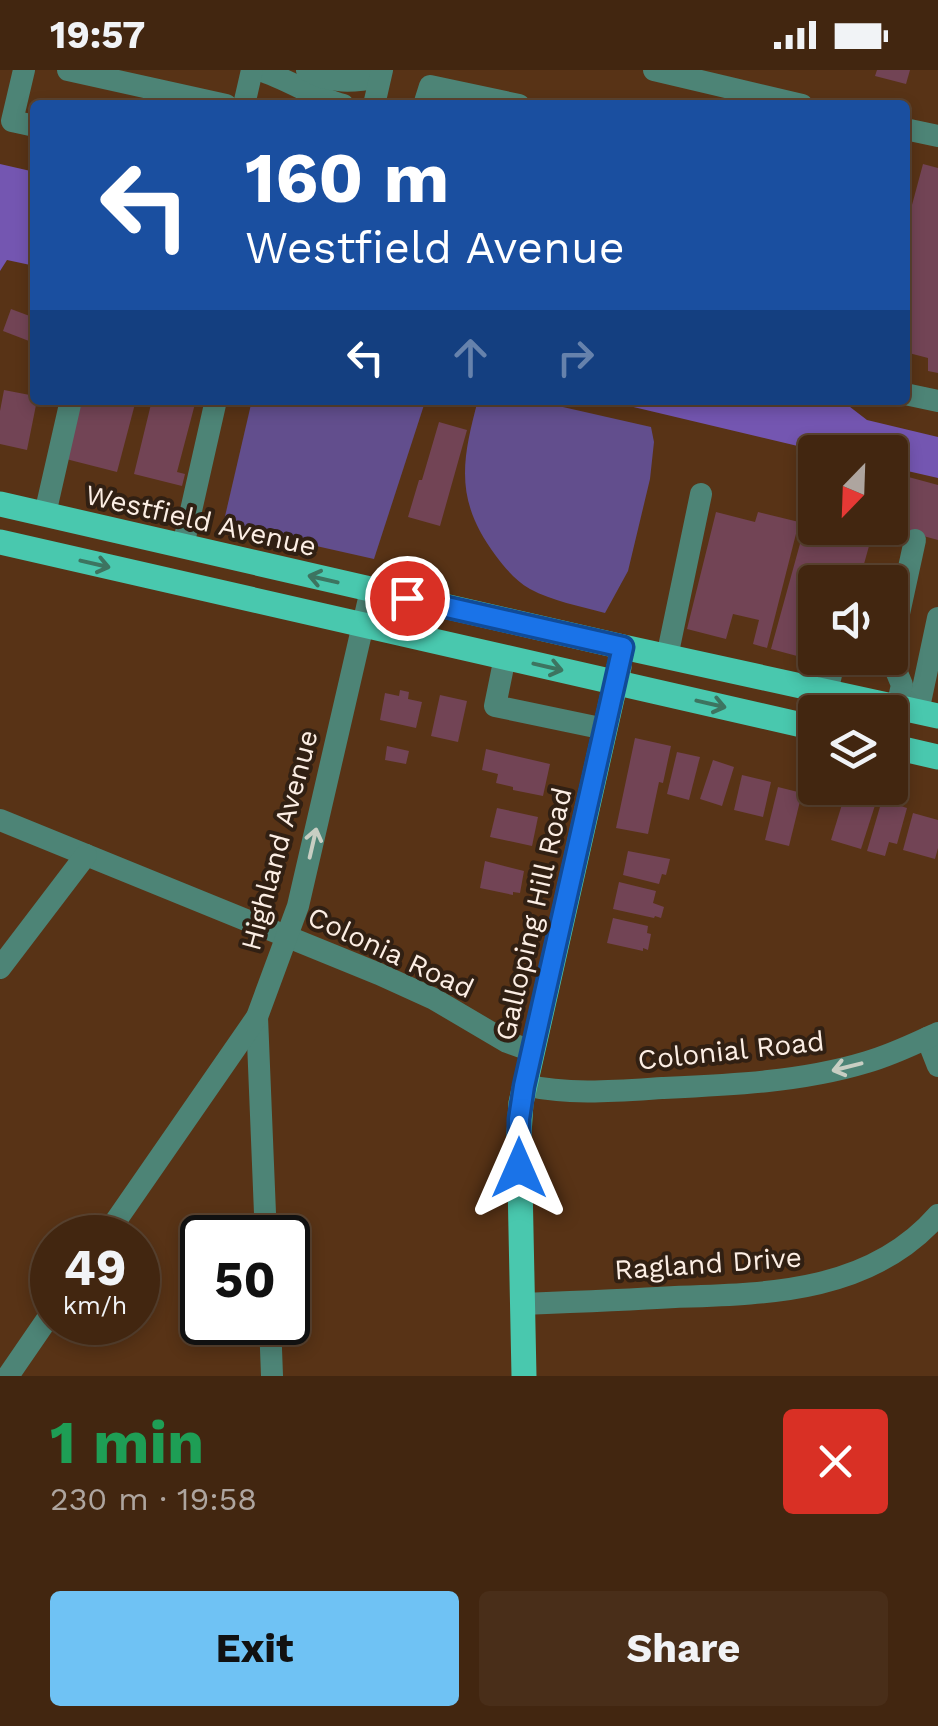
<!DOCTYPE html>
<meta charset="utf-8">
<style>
:root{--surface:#422610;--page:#492e19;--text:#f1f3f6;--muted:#aea59f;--line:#5a4330;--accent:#6fc2f4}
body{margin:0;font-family:"Work Sans",sans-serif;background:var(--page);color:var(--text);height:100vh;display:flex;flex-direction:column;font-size:38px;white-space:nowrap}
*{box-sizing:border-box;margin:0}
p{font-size:32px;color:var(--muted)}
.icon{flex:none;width:55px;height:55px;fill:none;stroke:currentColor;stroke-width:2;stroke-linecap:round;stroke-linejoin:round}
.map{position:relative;height:1306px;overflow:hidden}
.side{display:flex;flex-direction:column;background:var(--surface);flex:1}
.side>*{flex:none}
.guide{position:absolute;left:30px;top:30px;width:880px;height:305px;border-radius:10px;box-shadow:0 5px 15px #0003,0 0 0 2px var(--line);background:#1a4fa0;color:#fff;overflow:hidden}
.needle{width:65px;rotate:203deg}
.buttons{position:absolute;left:798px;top:365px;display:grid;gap:20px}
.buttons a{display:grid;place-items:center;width:110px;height:110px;border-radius:10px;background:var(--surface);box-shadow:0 5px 15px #0003,0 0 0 2px var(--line);font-size:50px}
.speed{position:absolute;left:30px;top:1145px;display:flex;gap:20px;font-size:50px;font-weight:700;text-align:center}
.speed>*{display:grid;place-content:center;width:130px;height:130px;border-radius:50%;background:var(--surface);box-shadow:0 5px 15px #0003,0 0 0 2px var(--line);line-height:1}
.speed small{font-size:25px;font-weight:400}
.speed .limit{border:5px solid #111;border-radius:15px;background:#fff;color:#111}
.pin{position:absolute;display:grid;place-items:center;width:85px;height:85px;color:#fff;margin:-42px;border:5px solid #fff;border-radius:50%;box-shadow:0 2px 10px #0007}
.me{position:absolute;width:110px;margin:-55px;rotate:0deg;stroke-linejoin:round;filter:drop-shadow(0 0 8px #0008)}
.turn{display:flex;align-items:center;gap:35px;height:210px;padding:0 50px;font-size:45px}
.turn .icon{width:130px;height:130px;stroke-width:2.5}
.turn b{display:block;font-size:70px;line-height:85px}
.lanes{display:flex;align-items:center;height:95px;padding:0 50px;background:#0003;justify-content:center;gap:50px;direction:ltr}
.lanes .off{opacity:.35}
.round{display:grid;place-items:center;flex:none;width:105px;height:105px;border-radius:10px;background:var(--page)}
.head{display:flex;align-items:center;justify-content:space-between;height:170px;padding:0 50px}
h1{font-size:60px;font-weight:700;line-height:75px;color:#1e9e55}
.button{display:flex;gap:20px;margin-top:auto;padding:20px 50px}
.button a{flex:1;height:115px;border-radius:10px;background:var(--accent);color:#111;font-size:40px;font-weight:700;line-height:115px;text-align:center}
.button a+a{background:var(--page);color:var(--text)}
.status{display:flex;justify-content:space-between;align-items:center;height:70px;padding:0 50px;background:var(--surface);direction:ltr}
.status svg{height:28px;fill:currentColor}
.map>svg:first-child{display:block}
</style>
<div class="status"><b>19:57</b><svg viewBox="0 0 49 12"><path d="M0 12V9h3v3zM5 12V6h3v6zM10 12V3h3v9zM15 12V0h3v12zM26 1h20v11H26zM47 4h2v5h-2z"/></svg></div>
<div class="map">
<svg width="938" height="1306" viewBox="0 0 938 1306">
<rect width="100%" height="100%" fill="#583316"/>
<!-- green -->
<g fill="#624e8d">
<path d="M 252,330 L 421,330 L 424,335 L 374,489 L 223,455 Z"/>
<path d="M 478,330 L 532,330 L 651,357 L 654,372 L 650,409 L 628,501 L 605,543 C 580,536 552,531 530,519 C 516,511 505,498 496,486 C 455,431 461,393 478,330 Z"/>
</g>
<!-- forest -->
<g fill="#7456b1">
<path d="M 0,94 L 35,102 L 35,196 L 7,190 L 0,201 Z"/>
<path d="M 604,330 L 841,330 L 867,350 L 938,367 L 938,408 L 890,397 L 890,382 L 823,382 Z"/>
</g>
<!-- building -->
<g fill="#724455">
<path d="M 877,0 L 910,0 L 906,14 L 875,6 Z"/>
<path d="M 923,94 L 938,98 L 938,303 L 928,301 L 928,288 L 905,282 L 905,161 Z"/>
<path d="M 11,239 L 35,248 L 35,255 L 29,271 L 3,261 Z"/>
<path d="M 4,320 L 35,326 L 35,330 L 37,330 L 27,380 L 0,374 L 0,341 Z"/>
<path d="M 82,330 L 136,330 L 117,402 L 66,389 Z"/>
<path d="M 152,330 L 196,330 L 177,402 L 185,404 L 182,416 L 134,404 Z"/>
<path d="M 439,352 L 467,360 L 440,456 L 408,447 L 419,410 L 422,410 Z"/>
<path d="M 890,402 L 938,415 L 938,470 L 890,457 Z"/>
<path d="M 814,423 L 815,458 L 874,458 L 859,512 L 815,512 L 815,588 L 825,588 L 823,593 L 771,579 Z"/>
<path d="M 716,442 L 755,452 L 758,442 L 799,452 L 767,578 L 753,574 L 759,550 L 733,544 L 726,569 L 687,559 Z"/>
<path d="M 400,620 L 409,622 L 408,629 L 422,632 L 416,658 L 380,650 L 385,623 L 399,626 Z"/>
<path d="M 440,625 L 467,631 L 458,672 L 431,666 Z"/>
<path d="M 635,668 L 671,676 L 663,713 L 659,712 L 648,764 L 616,758 Z"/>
<path d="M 387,676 L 409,681 L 406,694 L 385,690 Z"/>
<path d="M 486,679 L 550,694 L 543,726 L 513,720 L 513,717 L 496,713 L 498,704 L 482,700 Z"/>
<path d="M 677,682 L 700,687 L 689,730 L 667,724 Z"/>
<path d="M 713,690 L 734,697 L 722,736 L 700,729 Z"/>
<path d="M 742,705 L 771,712 L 763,747 L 734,740 Z"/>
<path d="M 778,717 L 802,723 L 789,776 L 765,770 Z"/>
<path d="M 847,718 L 878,726 L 861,779 L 831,770 Z"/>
<path d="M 882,730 L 907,738 L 897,774 L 889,772 L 885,786 L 867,781 Z"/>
<path d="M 497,738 L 538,747 L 532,776 L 490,767 Z"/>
<path d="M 913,743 L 938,750 L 938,778 L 935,789 L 903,780 Z"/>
<path d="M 628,781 L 670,789 L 666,805 L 662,804 L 659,814 L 623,805 Z"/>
<path d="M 485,791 L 524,801 L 520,823 L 513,822 L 513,825 L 480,818 Z"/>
<path d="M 619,812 L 656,821 L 653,833 L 664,837 L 661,848 L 655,846 L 654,848 L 613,839 Z"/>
<path d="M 613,848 L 648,856 L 647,863 L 651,864 L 648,880 L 643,878 L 643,881 L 607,873 Z"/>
</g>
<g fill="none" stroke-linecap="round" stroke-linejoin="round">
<!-- minor -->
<g stroke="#4d8476" stroke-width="22">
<path d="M 24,0 L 12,51 L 35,56"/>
<path d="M 68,0 L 226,35"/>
<path d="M 259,0 C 288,9 313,27 343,35"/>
<path d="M 307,0 C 329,14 355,12 380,7"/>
<path d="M 654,0 L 802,35"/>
<path d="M 244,35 L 252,0"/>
<path d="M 374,35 L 382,0"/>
<path d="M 424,35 L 430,16 L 519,35"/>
<path d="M 905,59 L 938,66"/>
<path d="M 905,324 L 938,331"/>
<path d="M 45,444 L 71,330"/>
<path d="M 183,476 L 216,330"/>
<path d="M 890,585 L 915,470"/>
<path d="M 890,586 L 902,615 L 897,637"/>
<path d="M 505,587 L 495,636 L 605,659"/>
<path d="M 667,587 L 701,424"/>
<path d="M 827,622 L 835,588"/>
<path d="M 918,642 L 938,548"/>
<path d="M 0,750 L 379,904 L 434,929 L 507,972 L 532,981"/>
<path d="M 0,898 L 86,785"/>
<path d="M 257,947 L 266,1168"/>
<path d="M 927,968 L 938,996"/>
<path d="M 524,1015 C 570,1025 615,1021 662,1018 C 730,1015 801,1012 867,992 C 892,985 914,974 938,963"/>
<path d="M 104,1168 L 257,947 L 298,836 L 371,520"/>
<path d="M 522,1234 C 573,1232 624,1230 675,1227 C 770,1224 871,1222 938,1145"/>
<path d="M 270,1252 L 272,1306"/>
<path d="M 8,1306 L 52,1242"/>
</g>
<!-- major -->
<g stroke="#49c8ae" stroke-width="25">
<path d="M 0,434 L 623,577 L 938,646"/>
<path d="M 0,472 L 815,658"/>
<path d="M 890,676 L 938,687"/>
<path d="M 524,1306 L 519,1064 L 521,1033 L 619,597"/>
</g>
</g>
<!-- one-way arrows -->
<defs><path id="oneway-shaft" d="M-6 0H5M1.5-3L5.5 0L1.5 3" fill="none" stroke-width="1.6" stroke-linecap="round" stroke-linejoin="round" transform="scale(2.5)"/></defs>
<g stroke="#3d7460">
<use href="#oneway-shaft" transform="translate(95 494) rotate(13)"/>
<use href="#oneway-shaft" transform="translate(323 509) rotate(-167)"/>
<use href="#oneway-shaft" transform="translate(548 597) rotate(13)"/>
<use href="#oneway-shaft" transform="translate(711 634) rotate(13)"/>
</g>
<g stroke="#c8cec3">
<use href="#oneway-shaft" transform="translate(313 773) rotate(-77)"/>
<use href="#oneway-shaft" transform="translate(847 997) rotate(166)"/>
</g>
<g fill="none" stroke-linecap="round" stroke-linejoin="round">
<!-- route casing -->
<g stroke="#114b97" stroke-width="25">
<path id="route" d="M 407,528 L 623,577 L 524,1016 L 519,1049 L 519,1098"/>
</g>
<!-- route -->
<use href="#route" stroke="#1a73e8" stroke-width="18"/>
</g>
<g text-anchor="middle" stroke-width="8" stroke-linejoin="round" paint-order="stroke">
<!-- street labels -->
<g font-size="28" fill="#fceee4" stroke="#312013">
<text transform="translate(201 450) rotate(13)" y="10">Westfield Avenue</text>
<text transform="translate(279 770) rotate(-75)" y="10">Highland Avenue</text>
<text transform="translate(533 844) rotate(-77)" y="10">Galloping Hill Road</text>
<text transform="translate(391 882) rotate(25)" y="10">Colonia Road</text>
<text transform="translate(731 980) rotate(-6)" y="10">Colonial Road</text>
<text transform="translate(708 1193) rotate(-4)" y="10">Ragland Drive</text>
</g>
</g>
</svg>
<div class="buttons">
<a><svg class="needle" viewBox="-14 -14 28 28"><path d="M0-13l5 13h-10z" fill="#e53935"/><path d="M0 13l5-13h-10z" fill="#aea59f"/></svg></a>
<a><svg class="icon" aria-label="sound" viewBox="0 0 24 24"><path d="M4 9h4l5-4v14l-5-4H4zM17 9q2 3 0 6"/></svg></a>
<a><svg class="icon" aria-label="layers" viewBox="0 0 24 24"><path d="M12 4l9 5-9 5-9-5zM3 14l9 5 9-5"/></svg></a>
</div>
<div class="speed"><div>49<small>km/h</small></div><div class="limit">50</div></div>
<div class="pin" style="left:407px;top:528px;background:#d93025"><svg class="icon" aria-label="arrive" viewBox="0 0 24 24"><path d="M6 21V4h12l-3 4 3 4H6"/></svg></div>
<svg class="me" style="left:519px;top:1098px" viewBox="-20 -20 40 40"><path d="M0-17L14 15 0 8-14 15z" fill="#1a73e8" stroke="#fff" stroke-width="4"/></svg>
<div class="guide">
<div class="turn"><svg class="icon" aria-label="left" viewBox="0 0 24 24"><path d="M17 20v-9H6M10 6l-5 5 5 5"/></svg><div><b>160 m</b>Westfield Avenue</div></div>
<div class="lanes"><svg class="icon" aria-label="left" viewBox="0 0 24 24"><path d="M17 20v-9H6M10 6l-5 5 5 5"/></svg><svg class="icon off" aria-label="ahead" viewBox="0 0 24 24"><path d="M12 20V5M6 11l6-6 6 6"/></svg><svg class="icon off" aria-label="right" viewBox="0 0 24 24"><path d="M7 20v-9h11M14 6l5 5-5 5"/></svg></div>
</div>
</div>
<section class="side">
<div class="head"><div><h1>1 min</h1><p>230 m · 19:58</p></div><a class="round" style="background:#d93025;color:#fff"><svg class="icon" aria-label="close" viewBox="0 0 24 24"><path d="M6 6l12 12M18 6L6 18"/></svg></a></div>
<div class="button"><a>Exit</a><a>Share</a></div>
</section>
